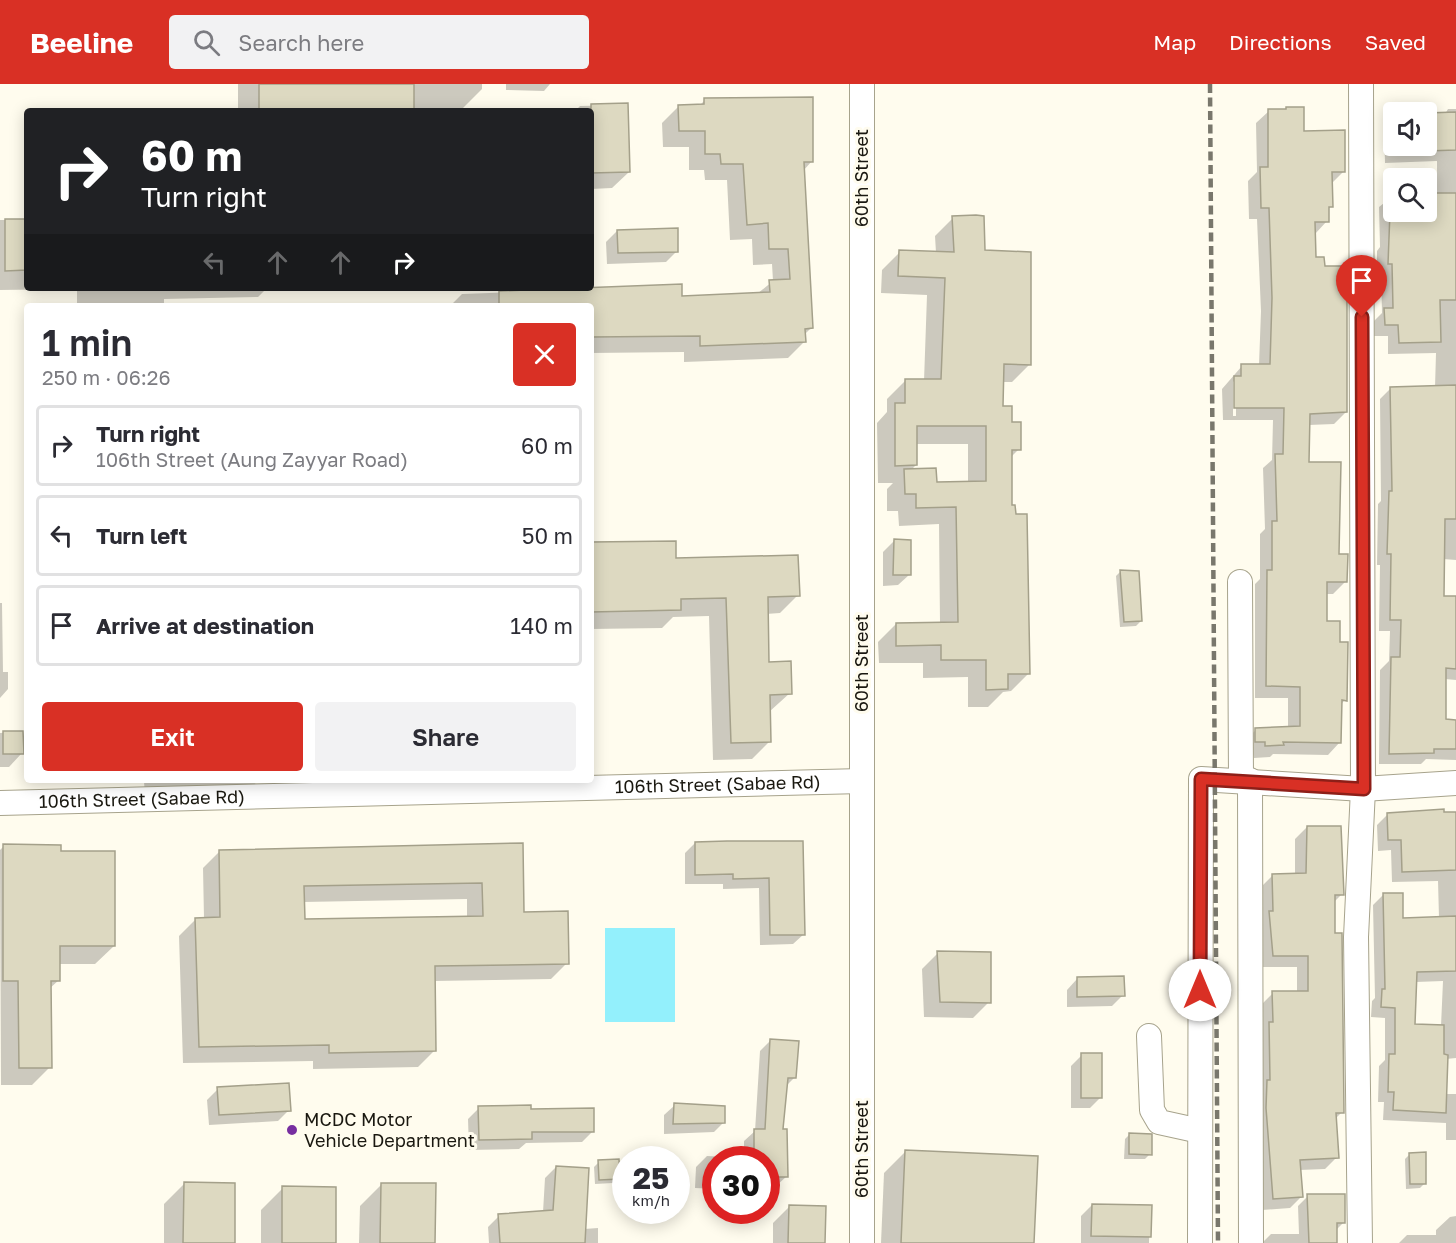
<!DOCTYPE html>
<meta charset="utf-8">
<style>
:root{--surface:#fff;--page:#f2f2f3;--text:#2b2b33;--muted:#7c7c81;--line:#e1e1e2;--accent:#d93025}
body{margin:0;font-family:"Golos Text",sans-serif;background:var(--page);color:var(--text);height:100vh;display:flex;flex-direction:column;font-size:22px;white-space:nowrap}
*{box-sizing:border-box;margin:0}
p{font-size:20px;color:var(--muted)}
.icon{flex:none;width:33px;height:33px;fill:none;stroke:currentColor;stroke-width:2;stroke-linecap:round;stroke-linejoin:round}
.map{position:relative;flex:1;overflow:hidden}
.details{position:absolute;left:24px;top:219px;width:570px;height:480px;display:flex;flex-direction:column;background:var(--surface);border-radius:6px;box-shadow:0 3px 15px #0003}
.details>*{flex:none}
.guide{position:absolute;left:24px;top:24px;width:570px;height:183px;border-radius:6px;box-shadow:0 3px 15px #0003;background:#202124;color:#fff;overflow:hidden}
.controls{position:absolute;left:1383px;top:18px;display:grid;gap:12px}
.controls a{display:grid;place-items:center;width:54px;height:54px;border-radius:6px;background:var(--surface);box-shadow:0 3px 15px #0003;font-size:30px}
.speed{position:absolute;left:612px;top:1062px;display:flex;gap:12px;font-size:30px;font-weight:700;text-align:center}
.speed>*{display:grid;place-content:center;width:78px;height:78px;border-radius:50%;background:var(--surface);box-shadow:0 3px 15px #0003;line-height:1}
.speed small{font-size:15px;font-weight:400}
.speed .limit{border:9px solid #d22;background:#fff;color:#111}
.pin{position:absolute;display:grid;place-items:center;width:51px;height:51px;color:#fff;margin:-62px -26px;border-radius:50% 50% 50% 0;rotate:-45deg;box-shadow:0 0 6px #0007}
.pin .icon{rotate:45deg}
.me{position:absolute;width:66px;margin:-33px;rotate:0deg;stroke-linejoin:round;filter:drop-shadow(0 0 4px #0008)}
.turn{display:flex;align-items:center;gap:21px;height:126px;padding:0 18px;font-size:27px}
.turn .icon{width:78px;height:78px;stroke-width:2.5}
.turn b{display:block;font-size:42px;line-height:51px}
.lanes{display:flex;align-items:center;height:57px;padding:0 18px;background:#0003;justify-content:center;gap:30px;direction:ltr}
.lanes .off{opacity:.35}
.round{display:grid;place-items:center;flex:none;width:63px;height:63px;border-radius:6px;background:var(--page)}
.overview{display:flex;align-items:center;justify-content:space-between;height:102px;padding:0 18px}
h1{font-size:36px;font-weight:600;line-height:45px}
.button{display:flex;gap:12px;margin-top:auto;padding:12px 18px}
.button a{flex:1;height:69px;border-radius:6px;background:var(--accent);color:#fff;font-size:24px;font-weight:600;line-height:69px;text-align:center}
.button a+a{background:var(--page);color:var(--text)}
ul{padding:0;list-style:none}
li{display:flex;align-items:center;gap:18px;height:81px;margin:0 12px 9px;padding:0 6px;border:3px solid var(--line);border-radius:6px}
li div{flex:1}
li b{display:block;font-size:22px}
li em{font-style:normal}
header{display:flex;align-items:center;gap:36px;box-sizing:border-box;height:84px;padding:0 30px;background:var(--accent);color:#fff}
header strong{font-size:28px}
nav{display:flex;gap:33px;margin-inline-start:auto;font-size:21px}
.search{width:420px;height:54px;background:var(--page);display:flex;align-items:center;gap:15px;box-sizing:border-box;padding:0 21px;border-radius:6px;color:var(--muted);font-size:22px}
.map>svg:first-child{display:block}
</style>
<header>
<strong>Beeline</strong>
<div class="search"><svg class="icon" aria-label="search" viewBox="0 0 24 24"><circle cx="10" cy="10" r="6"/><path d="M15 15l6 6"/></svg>Search here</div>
<nav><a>Map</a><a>Directions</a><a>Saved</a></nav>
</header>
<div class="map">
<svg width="1456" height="1159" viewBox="0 0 1456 1159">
<rect width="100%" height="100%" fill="#fffcee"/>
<!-- water -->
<rect fill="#93f0fc" x="605" y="844" width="70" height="94"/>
<!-- shadow -->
<g fill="#0003" fill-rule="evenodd">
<path d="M 238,0 L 482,0 L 482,5 L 461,26 L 238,27 Z"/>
<path d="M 506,0 L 550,0 L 544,7 L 506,6 Z"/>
<path d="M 705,16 L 812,77 L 803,87 L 811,244 L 804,251 L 804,258 L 788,274 L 684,278 L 684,268 L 591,269 L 591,222 L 450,222 L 462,210 L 680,202 L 681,213 L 757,210 L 773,197 L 772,180 L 753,181 L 752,155 L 730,156 L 727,96 L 705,96 L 704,86 L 689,86 L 689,63 L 663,63 L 662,39 L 678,23 L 699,22 Z"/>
<path d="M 627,21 L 629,88 L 612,104 L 591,105 L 591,27 L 575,27 L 580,22 Z"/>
<path d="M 1448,25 L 1456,25 L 1456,476 L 1443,475 L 1442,514 L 1456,514 L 1456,596 L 1445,595 L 1444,637 L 1456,637 L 1456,676 L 1426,675 L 1421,680 L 1379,680 L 1380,586 L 1389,577 L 1390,547 L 1379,547 L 1380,481 L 1377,481 L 1378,420 L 1381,417 L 1380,315 L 1391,304 L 1435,303 L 1436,269 L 1388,270 L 1388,252 L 1374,252 L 1374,237 L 1382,229 L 1381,191 L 1377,191 L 1377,167 L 1380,163 L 1379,123 L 1394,111 L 1394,128 L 1426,128 L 1437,110 L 1437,77 L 1385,79 L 1384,43 L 1394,33 L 1394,62 L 1426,62 Z"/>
<path d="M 1269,27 L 1303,48 L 1344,87 L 1331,100 L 1331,122 L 1327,126 L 1327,137 L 1315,150 L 1314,175 L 1346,328 L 1334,340 L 1309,341 L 1307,380 L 1346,497 L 1333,510 L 1325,510 L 1326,539 L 1345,616 L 1340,621 L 1340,658 L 1328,671 L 1273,670 L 1270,673 L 1254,674 L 1253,670 L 1243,670 L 1243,658 L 1256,646 L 1288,644 L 1288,614 L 1255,614 L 1255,500 L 1260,495 L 1260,450 L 1265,445 L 1263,384 L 1272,376 L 1273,336 L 1223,336 L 1222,305 L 1242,282 L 1259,281 L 1261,227 L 1257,135 L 1249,135 L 1248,97 L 1257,88 L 1256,39 ZM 1236,295 L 1236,332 L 1233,332 L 1233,298 Z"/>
<path d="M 953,134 L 984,167 L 1030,280 L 1012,298 L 1002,298 L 1001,324 L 1011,340 L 1019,365 L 1010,374 L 1011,422 L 1029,589 L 1011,607 L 1003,608 L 988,623 L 968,623 L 968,593 L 923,594 L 923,579 L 879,579 L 878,558 L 896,540 L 940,540 L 939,440 L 899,442 L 898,427 L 887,427 L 887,405 L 893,399 L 878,399 L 877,339 L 887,328 L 887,315 L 905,297 L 924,297 L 927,211 L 881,209 L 882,186 L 900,168 L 936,169 L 935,152 ZM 915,360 L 968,360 L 968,399 L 935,400 L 910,387 L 916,381 Z"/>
<path d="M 0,136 L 27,136 L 27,204 L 267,204 L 258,213 L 164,215 L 164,222 L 77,222 L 77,205 L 0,206 Z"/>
<path d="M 617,147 L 677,167 L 666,178 L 607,180 L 606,158 Z"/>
<path d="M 894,457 L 909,491 L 898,501 L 883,502 L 883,468 Z"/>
<path d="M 591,460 L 675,476 L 798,511 L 780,529 L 766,530 L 768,579 L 790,609 L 769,628 L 770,657 L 752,675 L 713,676 L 709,532 L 673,533 L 662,544 L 591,545 Z"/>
<path d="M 1121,487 L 1141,537 L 1136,542 L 1120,543 L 1116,492 Z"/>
<path d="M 0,519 L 2,519 L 3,588 L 8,588 L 8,605 L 0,614 Z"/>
<path d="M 22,648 L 22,669 L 9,683 L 0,683 L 0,649 Z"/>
<path d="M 144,696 L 259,696 L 241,713 L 145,717 Z"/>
<path d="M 305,696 L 387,696 L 305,699 Z"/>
<path d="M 1388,730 L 1456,730 L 1456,974 L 1446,975 L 1445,1010 L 1456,1010 L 1456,1056 L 1446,1056 L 1446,1039 L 1383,1036 L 1384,1018 L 1378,1018 L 1379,982 L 1385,976 L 1385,934 L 1371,933 L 1372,917 L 1375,914 L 1373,821 L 1384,810 L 1402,835 L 1439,834 L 1438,797 L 1392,798 L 1391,766 L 1378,767 L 1377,741 ZM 1443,897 L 1441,942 L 1414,942 L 1416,898 Z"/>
<path d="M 1307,743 L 1342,810 L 1333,819 L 1342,1028 L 1335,1035 L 1337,1073 L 1325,1085 L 1299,1086 L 1302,1112 L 1290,1124 L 1262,1126 L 1261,921 L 1273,909 L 1297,908 L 1297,883 L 1262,883 L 1261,803 L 1273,791 L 1295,791 L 1295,755 Z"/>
<path d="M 802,758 L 804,850 L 793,860 L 760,861 L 759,804 L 723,805 L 723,800 L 685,800 L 685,769 L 695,759 Z"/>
<path d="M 521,760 L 522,830 L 567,879 L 551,895 L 434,897 L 435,966 L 418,983 L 313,985 L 313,977 L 183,979 L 179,852 L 196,835 L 204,835 L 203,784 L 220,767 ZM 467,815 L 467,833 L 303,837 L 303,818 Z"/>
<path d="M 4,762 L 59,769 L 114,862 L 95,880 L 59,880 L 59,896 L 49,905 L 50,983 L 32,1001 L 1,1001 L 0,766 Z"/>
<path d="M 938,869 L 989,918 L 973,934 L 924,933 L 922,885 Z"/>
<path d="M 1077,895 L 1123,911 L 1112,922 L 1067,923 L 1067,906 Z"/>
<path d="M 770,957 L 795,993 L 786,1002 L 782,1046 L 787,1092 L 776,1102 L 766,1103 L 766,1076 L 716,1076 L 716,1105 L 695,1104 L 696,1083 L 707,1072 L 744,1074 L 744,1057 L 755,1047 L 760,967 Z"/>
<path d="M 1082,971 L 1101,1013 L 1090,1024 L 1071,1024 L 1071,982 Z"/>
<path d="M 218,1005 L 289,1026 L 278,1037 L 209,1041 L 207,1016 Z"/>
<path d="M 675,1021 L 724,1038 L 714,1048 L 664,1050 L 664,1031 Z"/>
<path d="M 479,1024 L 530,1027 L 593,1047 L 582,1058 L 526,1059 L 519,1065 L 469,1066 L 468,1035 Z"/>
<path d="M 1130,1050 L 1150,1070 L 1145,1075 L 1124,1075 L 1125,1055 Z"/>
<path d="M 906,1067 L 1033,1159 L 881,1159 L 884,1089 Z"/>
<path d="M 1410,1070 L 1425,1099 L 1420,1104 L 1406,1105 L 1405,1075 Z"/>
<path d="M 599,1078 L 618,1094 L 613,1099 L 595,1100 L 594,1083 Z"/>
<path d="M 556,1083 L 584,1145 L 598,1144 L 598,1159 L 489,1159 L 488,1143 L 499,1132 L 543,1128 L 545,1094 Z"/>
<path d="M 184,1100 L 233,1159 L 164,1159 L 164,1120 Z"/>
<path d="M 382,1100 L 434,1159 L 359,1159 L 360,1122 Z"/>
<path d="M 283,1104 L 335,1159 L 261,1159 L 261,1126 Z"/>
<path d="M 1308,1112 L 1344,1138 L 1337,1145 L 1337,1159 L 1262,1159 L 1271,1150 L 1299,1150 L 1298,1122 Z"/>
<path d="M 1092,1121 L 1150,1122 L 1149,1159 L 1081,1159 L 1081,1132 Z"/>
<path d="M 790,1122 L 824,1159 L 773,1159 L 773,1139 Z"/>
<path d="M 1456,1132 L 1456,1159 L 1399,1159 L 1407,1151 L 1436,1151 L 1436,1146 L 1450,1133 Z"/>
</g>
<!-- building -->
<g fill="#ddd9c1" stroke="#a4a08a" stroke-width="1.5" fill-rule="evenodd">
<rect x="259" y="0" width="155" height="27"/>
<path d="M 813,13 L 813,78 L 804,78 L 813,244 L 805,245 L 806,258 L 700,262 L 700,252 L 591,253 L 591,222 L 499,222 L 499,207 L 682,200 L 682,212 L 770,208 L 769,196 L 790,195 L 788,165 L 769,165 L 768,139 L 747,141 L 743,80 L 721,80 L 720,70 L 705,70 L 705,47 L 679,47 L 678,21 L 704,20 L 704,14 Z"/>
<path d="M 628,19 L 630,88 L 591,89 L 591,20 Z"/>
<path d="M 1286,23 L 1304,23 L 1304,47 L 1345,46 L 1345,88 L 1332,88 L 1333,123 L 1329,123 L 1329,138 L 1315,138 L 1316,173 L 1324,173 L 1325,182 L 1347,182 L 1347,328 L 1310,330 L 1309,378 L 1341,378 L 1339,470 L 1348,470 L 1347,498 L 1327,498 L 1327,537 L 1340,537 L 1340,558 L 1348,558 L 1347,617 L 1342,616 L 1341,659 L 1283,658 L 1284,661 L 1265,662 L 1265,658 L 1255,658 L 1255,644 L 1300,642 L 1300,603 L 1266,602 L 1267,486 L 1272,486 L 1272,437 L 1277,437 L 1275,370 L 1283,370 L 1284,324 L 1234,324 L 1234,292 L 1241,292 L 1241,280 L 1270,280 L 1272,214 L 1269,124 L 1261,124 L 1260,83 L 1268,83 L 1268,25 L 1286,25 Z"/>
<path d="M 1456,28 L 1456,66 L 1426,67 L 1426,29 Z"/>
<path d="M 1426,109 L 1456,109 L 1456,216 L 1440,216 L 1441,258 L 1399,259 L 1398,241 L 1385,241 L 1384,224 L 1393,224 L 1392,180 L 1388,180 L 1390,128 L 1426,128 Z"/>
<path d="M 976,131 L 984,132 L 985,166 L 1031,168 L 1031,281 L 1004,280 L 1003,322 L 1012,322 L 1012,338 L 1021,338 L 1021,366 L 1012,366 L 1012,421 L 1015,421 L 1016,430 L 1027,430 L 1030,590 L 1008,590 L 1008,605 L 986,606 L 986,576 L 941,576 L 941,561 L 896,562 L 896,539 L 958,538 L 956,423 L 916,424 L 916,410 L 905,410 L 904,385 L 936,384 L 937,398 L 986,397 L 986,342 L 917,342 L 917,381 L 895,382 L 895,319 L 905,319 L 905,295 L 941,295 L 945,194 L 898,192 L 899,166 L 954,168 L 952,132 Z"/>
<path d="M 5,135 L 27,135 L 27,186 L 5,187 Z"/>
<path d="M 678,144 L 678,168 L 618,169 L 617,146 Z"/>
<path d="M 1456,301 L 1456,435 L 1445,435 L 1444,512 L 1456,512 L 1456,585 L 1446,584 L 1446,635 L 1456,636 L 1456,665 L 1434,665 L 1434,669 L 1389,670 L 1391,573 L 1400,573 L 1401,536 L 1390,536 L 1391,470 L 1387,470 L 1389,407 L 1392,407 L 1390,303 Z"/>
<path d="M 894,455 L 911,456 L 911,491 L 893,491 Z"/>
<path d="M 676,457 L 676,474 L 798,471 L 800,512 L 768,513 L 769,578 L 791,577 L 792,610 L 770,611 L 771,658 L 731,659 L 726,514 L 681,515 L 681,526 L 591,528 L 591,458 Z"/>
<path d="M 1120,486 L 1139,487 L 1142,537 L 1124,538 Z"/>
<path d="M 3,647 L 23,647 L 24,670 L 3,670 Z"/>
<path d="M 1444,725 L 1444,728 L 1456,728 L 1456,786 L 1402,788 L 1401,756 L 1388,756 L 1387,729 Z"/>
<path d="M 1307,742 L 1341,742 L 1344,811 L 1335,811 L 1335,849 L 1342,849 L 1344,1029 L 1336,1029 L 1339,1074 L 1300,1076 L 1303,1113 L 1273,1115 L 1266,1024 L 1267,996 L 1270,996 L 1269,938 L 1273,938 L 1272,907 L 1308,907 L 1308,872 L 1273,872 L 1269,827 L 1273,827 L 1272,790 L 1306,789 Z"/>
<path d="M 727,757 L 803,757 L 805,851 L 770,851 L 769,794 L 733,795 L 733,790 L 695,791 L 695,758 Z"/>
<path d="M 523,759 L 524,828 L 568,827 L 569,880 L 435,882 L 436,967 L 329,969 L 329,961 L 199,963 L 195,834 L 220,833 L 219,766 ZM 482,799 L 483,832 L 305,835 L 304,802 Z"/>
<path d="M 3,760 L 61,761 L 61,767 L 115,767 L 115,862 L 60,862 L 60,897 L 51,897 L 52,984 L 19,984 L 18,897 L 3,897 Z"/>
<path d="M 1383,809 L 1403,809 L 1403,834 L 1456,832 L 1456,887 L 1417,888 L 1415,940 L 1444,941 L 1444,970 L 1448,971 L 1446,1029 L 1393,1026 L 1394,1008 L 1388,1008 L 1389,970 L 1395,970 L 1395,924 L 1381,923 L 1382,905 L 1385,905 Z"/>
<path d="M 937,867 L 991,868 L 991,919 L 940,918 Z"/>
<path d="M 1124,892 L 1125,912 L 1077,913 L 1077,893 Z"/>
<path d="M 770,955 L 799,957 L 796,994 L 788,994 L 783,1045 L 787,1045 L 788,1093 L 766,1093 L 766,1076 L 754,1076 L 754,1045 L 765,1045 Z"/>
<rect x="1081" y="969" width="21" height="45"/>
<path d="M 289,999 L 291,1027 L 219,1031 L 217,1003 Z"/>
<path d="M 674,1019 L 725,1022 L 725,1039 L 673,1040 Z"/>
<path d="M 531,1021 L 531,1025 L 594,1024 L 594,1048 L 532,1048 L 532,1055 L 479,1056 L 478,1022 Z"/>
<path d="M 1129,1049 L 1152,1050 L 1152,1071 L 1129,1070 Z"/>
<path d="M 905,1066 L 1038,1072 L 1034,1159 L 901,1159 Z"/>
<path d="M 1426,1068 L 1426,1100 L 1410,1100 L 1409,1069 Z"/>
<path d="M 619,1075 L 620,1095 L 599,1096 L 598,1076 Z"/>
<path d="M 556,1082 L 589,1084 L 585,1159 L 500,1159 L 498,1130 L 553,1126 Z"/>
<path d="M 184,1098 L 235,1099 L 235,1159 L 183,1159 Z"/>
<path d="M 381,1099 L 436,1099 L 435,1159 L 380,1159 Z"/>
<path d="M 282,1102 L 336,1103 L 336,1159 L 282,1159 Z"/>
<path d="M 1307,1110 L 1345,1110 L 1345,1139 L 1337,1139 L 1337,1159 L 1309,1159 Z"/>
<path d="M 1092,1120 L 1152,1121 L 1151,1153 L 1091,1152 Z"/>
<path d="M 789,1121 L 826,1122 L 825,1159 L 788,1159 Z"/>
</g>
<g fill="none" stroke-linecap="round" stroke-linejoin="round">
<!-- minor casing -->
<g stroke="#a7a38c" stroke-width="26">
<g id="minor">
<path d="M 862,0 L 862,1159"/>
<path d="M 1240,498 L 1241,697"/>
<path d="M 1250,696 L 1251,1159"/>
<path id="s1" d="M 0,719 L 862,697"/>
<path d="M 1149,952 L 1152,1026 L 1159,1038 L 1200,1047"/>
<path d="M 1200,1159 L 1201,695 L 1363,705 L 1456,699"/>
<path d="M 1360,1159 L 1356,853 L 1363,705 L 1361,0"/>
</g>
</g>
<!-- minor -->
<use href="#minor" stroke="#fff" stroke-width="24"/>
<!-- rail -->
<path stroke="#79776c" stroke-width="4.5" stroke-dasharray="9 4.5" stroke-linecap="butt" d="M 1210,0 L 1218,1159"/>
</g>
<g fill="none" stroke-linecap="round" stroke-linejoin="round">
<!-- route casing -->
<g stroke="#8d1f18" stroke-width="15">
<path id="route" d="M 1200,906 L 1201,695 L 1364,705 L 1362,233"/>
</g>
<!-- route -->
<use href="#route" stroke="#d93025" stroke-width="10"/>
</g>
<!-- markers -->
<circle fill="#772ea0" stroke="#fffcee" stroke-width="2" cx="292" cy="1046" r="6"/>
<g text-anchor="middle" stroke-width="6" stroke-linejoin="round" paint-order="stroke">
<!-- street labels -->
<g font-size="18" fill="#1a1810" stroke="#fffcee">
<text transform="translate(862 94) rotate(-90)" y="6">60th Street</text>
<text transform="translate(862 579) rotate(-90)" y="6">60th Street</text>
<text dy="6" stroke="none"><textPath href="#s1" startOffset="718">106th Street (Sabae Rd)</textPath></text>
<text dy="6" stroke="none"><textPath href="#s1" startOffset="142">106th Street (Sabae Rd)</textPath></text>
<text transform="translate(862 1065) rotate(-90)" y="6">60th Street</text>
</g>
<!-- poi labels -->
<g font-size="18" fill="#1a1810" stroke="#fffcee" text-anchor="start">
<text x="304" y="1042">MCDC Motor<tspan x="304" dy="21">Vehicle Department</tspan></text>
</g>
</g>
</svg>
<div class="controls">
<a><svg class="icon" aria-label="sound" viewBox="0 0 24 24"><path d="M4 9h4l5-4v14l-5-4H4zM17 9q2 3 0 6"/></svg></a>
<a><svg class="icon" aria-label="search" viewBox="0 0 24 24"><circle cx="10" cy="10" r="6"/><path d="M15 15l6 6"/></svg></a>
</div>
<div class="speed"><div>25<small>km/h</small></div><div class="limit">30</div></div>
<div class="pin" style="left:1362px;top:233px;background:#d93025"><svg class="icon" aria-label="arrive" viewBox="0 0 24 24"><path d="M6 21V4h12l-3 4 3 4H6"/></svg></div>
<svg class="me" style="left:1200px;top:906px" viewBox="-20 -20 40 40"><circle r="19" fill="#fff"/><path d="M0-13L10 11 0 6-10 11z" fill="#d93025"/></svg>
<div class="guide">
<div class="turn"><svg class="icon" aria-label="right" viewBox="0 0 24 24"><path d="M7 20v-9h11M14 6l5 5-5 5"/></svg><div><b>60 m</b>Turn right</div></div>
<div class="lanes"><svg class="icon off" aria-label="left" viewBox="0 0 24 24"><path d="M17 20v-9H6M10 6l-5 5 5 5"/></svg><svg class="icon off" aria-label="ahead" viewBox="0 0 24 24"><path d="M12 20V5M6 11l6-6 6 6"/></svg><svg class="icon off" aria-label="ahead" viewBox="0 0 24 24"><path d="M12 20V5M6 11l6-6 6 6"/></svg><svg class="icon" aria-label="right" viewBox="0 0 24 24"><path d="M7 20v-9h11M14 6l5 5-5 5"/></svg></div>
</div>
<section class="details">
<div class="overview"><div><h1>1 min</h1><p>250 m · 06:26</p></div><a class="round" style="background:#d93025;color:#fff"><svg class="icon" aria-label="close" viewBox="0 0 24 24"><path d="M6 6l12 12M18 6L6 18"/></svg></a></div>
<ul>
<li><svg class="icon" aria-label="right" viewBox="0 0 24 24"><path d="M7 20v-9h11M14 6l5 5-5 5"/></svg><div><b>Turn right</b><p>106th Street (Aung Zayyar Road)</p></div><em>60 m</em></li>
<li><svg class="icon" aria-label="left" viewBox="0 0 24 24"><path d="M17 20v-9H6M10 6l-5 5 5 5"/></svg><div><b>Turn left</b></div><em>50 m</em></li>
<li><svg class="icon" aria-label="arrive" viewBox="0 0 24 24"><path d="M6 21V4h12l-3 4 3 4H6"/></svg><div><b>Arrive at destination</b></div><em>140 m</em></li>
</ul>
<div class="button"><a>Exit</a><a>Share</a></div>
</section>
</div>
